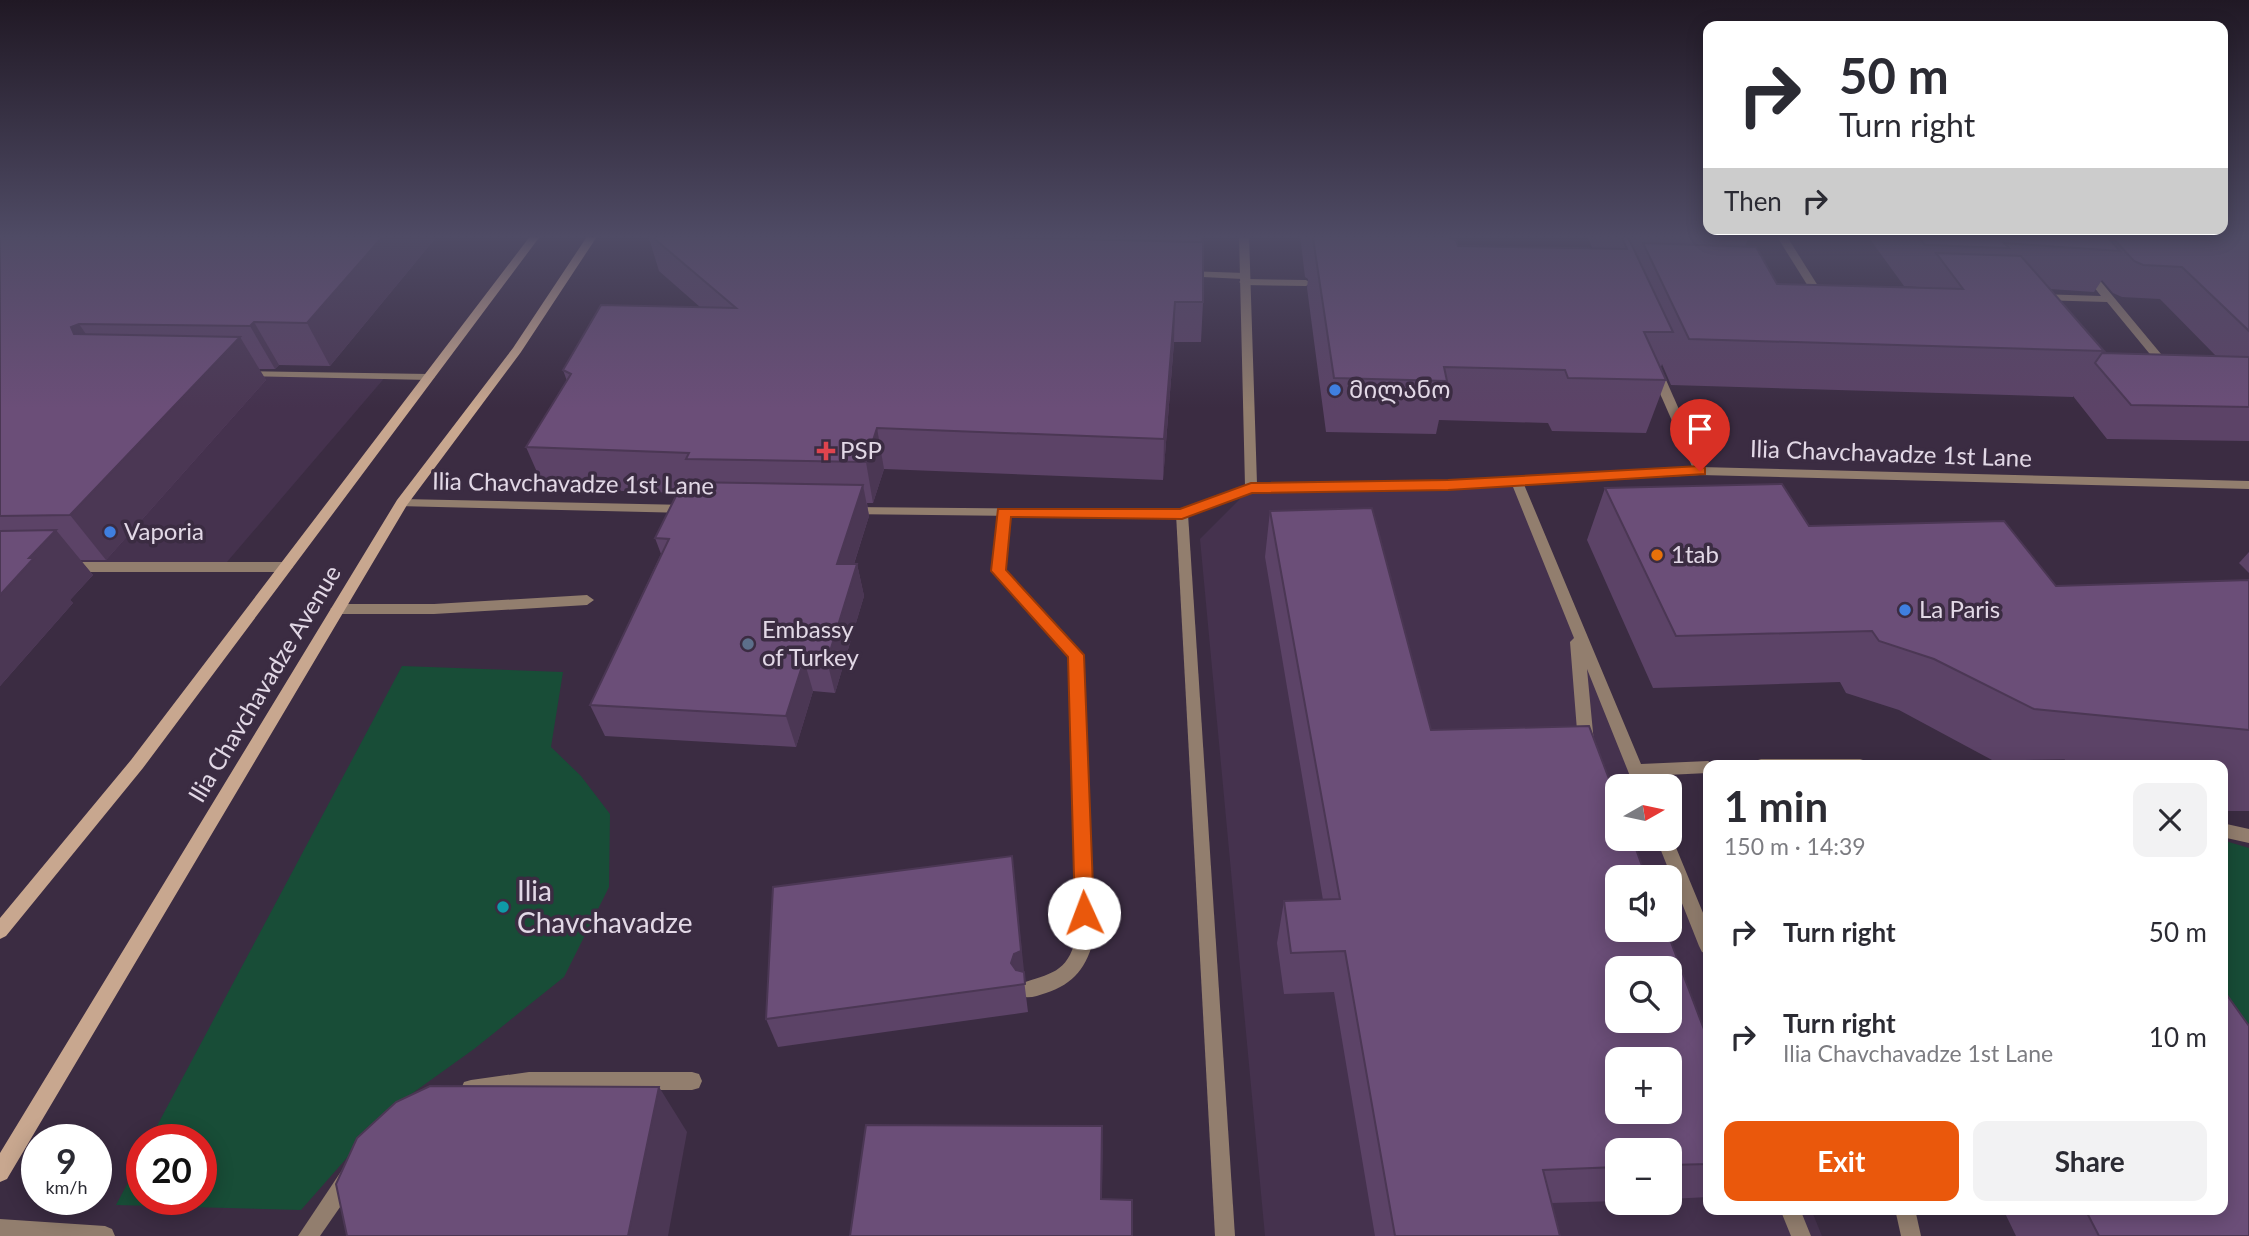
<!DOCTYPE html>
<meta charset="utf-8">
<style>
:root{--surface:#fff;--page:#f2f2f3;--text:#2b2b33;--muted:#7c7c81;--accent:#ea580c}
body{margin:0;font-family:Lato,"Noto Sans Georgian",sans-serif;background:var(--page);color:var(--text);height:100vh;display:flex;flex-direction:column;font-size:26px;white-space:nowrap}
*{box-sizing:border-box;margin:0}
p{font-size:23px;color:var(--muted)}
.icon{flex:none;width:38px;height:38px;fill:none;stroke:currentColor;stroke-width:2;stroke-linecap:round;stroke-linejoin:round}
.map{position:relative;flex:1;overflow:hidden}
.side{position:absolute;left:1703px;top:760px;width:525px;height:455px;display:flex;flex-direction:column;background:var(--surface);border-radius:14px;box-shadow:0 4px 18px #0003}
.side>*{flex:none}
.hud{position:absolute;left:1703px;top:21px;width:525px;height:214px;border-radius:14px;box-shadow:0 4px 18px #0003;background:#fff;color:var(--text);overflow:hidden}
.needle{width:46px;rotate:81deg}
.tools{position:absolute;left:1605px;top:774px;display:grid;gap:14px}
.tools a{display:grid;place-items:center;width:77px;height:77px;border-radius:14px;background:var(--surface);box-shadow:0 4px 18px #0003;font-size:35px}
.speed{position:absolute;left:21px;top:1124px;display:flex;gap:14px;font-size:35px;font-weight:700;text-align:center}
.speed>*{display:grid;place-content:center;width:91px;height:91px;border-radius:50%;background:var(--surface);box-shadow:0 4px 18px #0003;line-height:1}
.speed small{font-size:18px;font-weight:400}
.speed .limit{border:10px solid #d22;background:#fff;color:#111}
.pin{position:absolute;display:grid;place-items:center;width:60px;height:60px;color:#fff;margin:-72px -30px;border-radius:50% 50% 50% 0;rotate:-45deg;box-shadow:0 0 7px #0007}
.pin .icon{rotate:45deg}
.me{position:absolute;width:77px;margin:-38px;rotate:358deg;stroke-linejoin:round;filter:drop-shadow(0 0 5px #0008)}
.turn{display:flex;align-items:center;gap:24px;height:147px;padding:0 21px;font-size:32px}
.turn .icon{width:91px;height:91px;stroke-width:2.5}
.turn b{display:block;font-size:49px;line-height:60px}
.then{display:flex;align-items:center;height:66px;padding:0 21px;background:#0003;gap:14px;font-size:26px}
.round{display:grid;place-items:center;flex:none;width:74px;height:74px;border-radius:14px;background:var(--page)}
.overview{display:flex;align-items:center;justify-content:space-between;height:119px;padding:0 21px}
h1{font-size:42px;font-weight:700;line-height:52px}
.cta{display:flex;gap:14px;margin-top:auto;padding:14px 21px}
.cta a{flex:1;height:80px;border-radius:14px;background:var(--accent);color:#fff;font-size:28px;font-weight:700;line-height:80px;text-align:center}
.cta a+a{background:var(--page);color:var(--text)}
ul{padding:0;list-style:none}
li{display:flex;align-items:center;gap:21px;height:105px;padding:0 21px}
li div{flex:1}
li b{display:block;font-size:26px}
li em{font-style:normal}
.map>svg:first-child{display:block}
</style>
<div class="map">
<svg width="2249" height="1236" viewBox="0 0 2249 1236">
<rect width="100%" height="100%" fill="#3b2c42"/>
<!-- built -->
<g fill="#45324e" fill-rule="evenodd">
<path d="M 75,373 L 387,375 L 221,569 L 0,564 Z"/>
<path d="M 1517,482 L 1642,786 L 1617,786 L 1617,838 L 1664,838 L 1708,946 L 1708,1209 L 1811,1209 L 1822,1236 L 1265,1236 L 1200,539 L 1251,488 ZM 1617,877 L 1670,877 L 1670,929 L 1617,929 ZM 1617,968 L 1670,968 L 1670,1020 L 1617,1020 ZM 1617,1059 L 1670,1059 L 1670,1111 L 1617,1111 ZM 1617,1150 L 1670,1150 L 1670,1202 L 1617,1202 Z"/>
</g>
<!-- green -->
<g fill="#184d37">
<path d="M 402,666 L 563,672 L 551,747 L 581,776 L 610,814 L 609,887 L 564,977 L 474,1049 L 389,1110 L 301,1210 L 116,1205 L 142,1156 L 142,1199 L 201,1199 L 201,1139 L 150,1139 Z"/>
<path d="M 2222,840 L 2249,848 L 2249,1082 L 2223,1042 Z"/>
</g>
<g fill="none" stroke-linecap="round" stroke-linejoin="round">
<!-- service -->
<g fill="#927e6e" fill-rule="evenodd">
<path d="M 1776,235 L 1786,235 L 1820,289 L 1819,291 L 1811,291 Z"/>
<path d="M 2088,270 L 2092,271 L 2171,366 L 2171,370 L 2163,370 L 2107,302 L 2038,300 L 2033,297 L 2038,294 L 2101,296 L 2083,273 Z"/>
<path d="M 1186,271 L 1245,273 L 1250,276 L 1246,279 L 1306,280 L 1311,283 L 1306,286 L 1244,285 L 1239,282 L 1243,279 L 1182,276 L 1181,274 Z"/>
<path d="M 1657,370 L 1663,373 L 1706,471 L 1704,474 L 1696,474 L 1694,471 L 1651,373 Z"/>
<path d="M 245,371 L 429,374 L 435,377 L 429,380 L 241,376 L 239,374 Z"/>
<path d="M 1517,478 L 1523,482 L 1641,764 L 1708,761 L 1715,765 L 1708,765 L 1708,773 L 1646,776 L 1650,786 L 1634,786 L 1587,669 L 1594,743 L 1591,747 L 1586,749 L 1581,747 L 1578,743 L 1570,642 L 1574,638 L 1511,482 Z"/>
<path d="M 1004,508 L 1010,512 L 1006,570 L 1083,655 L 1094,938 C 1087,967 1074,984 1046,993 C 1037,996 1029,999 1020,996 L 1017,990 L 1020,984 C 1050,973 1067,974 1076,938 L 1069,656 L 992,571 L 998,512 Z"/>
<path d="M 1182,510 L 1188,514 L 1235,1236 L 1215,1236 L 1176,514 Z"/>
<path d="M 67,562 L 286,562 L 293,567 L 286,572 L 67,572 L 60,567 Z"/>
<path d="M 587,595 L 594,600 L 587,605 L 434,614 L 337,614 L 330,609 L 337,604 L 434,604 Z"/>
<path d="M 1761,759 L 1860,759 L 1866,761 L 1868,765 L 1753,765 L 1755,761 Z"/>
<path d="M 2222,823 L 2249,829 L 2249,843 L 2222,837 Z"/>
<path d="M 1670,833 L 1708,925 L 1708,954 L 1702,952 L 1699,946 L 1656,838 L 1670,838 Z"/>
<path d="M 529,1072 L 692,1072 L 699,1074 L 702,1081 L 699,1088 L 692,1090 L 529,1090 L 471,1098 L 464,1096 L 461,1089 L 464,1082 L 471,1080 Z"/>
<path d="M 349,1167 L 356,1170 L 359,1177 L 356,1184 L 320,1236 L 298,1236 L 342,1170 Z"/>
<path d="M 1780,1209 L 1800,1209 L 1811,1236 L 1791,1236 Z"/>
<path d="M 1895,1209 L 1915,1209 L 1921,1236 L 1901,1236 Z"/>
<path d="M 0,1219 L 105,1226 L 112,1229 L 115,1236 L 0,1236 Z"/>
</g>
<!-- minor -->
<g fill="#927e6e" fill-rule="evenodd">
<path d="M 1239,235 L 1249,235 L 1257,484 L 1448,481 L 1700,467 L 2249,481 L 2249,489 L 1700,475 L 1448,489 L 1252,492 L 1182,518 L 844,514 L 843,511 L 844,508 L 849,507 L 1181,510 L 1245,486 Z"/>
<path d="M 402,499 L 688,505 L 694,509 L 688,513 L 397,506 L 396,503 Z"/>
</g>
<!-- secondary -->
<g fill="#c8a78f" fill-rule="evenodd">
<path d="M 531,235 L 541,235 L 143,768 L 6,936 L 0,939 L 0,918 L 131,760 Z"/>
<path d="M 588,235 L 598,235 L 521,352 L 407,505 L 7,1179 L 0,1182 L 0,1153 L 397,500 L 513,348 Z"/>
</g>
</g>
<!-- wall -->
<g fill="#5c4367" fill-rule="evenodd">
<path d="M 0,235 L 438,235 L 330,366 L 279,365 L 275,369 L 259,369 L 266,380 L 106,560 L 80,560 L 93,575 L 70,600 L 73,603 L 0,686 Z"/>
<path d="M 648,235 L 1202,235 L 1203,302 L 1201,342 L 1174,342 L 1163,480 L 884,469 L 873,503 L 867,503 L 869,516 L 854,564 L 857,564 L 864,596 L 835,693 L 813,691 L 796,747 L 605,736 L 590,705 L 661,554 L 655,538 L 677,493 L 544,488 L 526,447 L 567,381 L 563,370 L 700,307 L 659,271 Z"/>
<path d="M 1300,235 L 1452,235 L 1452,238 L 1458,246 L 1592,248 L 1587,235 L 1750,235 L 1745,246 L 1777,284 L 1918,287 L 1904,286 L 1867,235 L 2249,235 L 2249,441 L 2107,439 L 2073,396 L 2073,397 L 1671,385 L 1662,364 L 1661,367 L 1666,380 L 1646,433 L 1552,431 L 1548,423 L 1439,420 L 1436,434 L 1326,432 L 1307,288 L 1308,279 L 1305,277 ZM 2102,280 L 2113,293 L 2122,297 L 2160,299 L 2216,356 L 2102,353 L 2104,351 L 2050,289 L 2094,292 Z"/>
<path d="M 1605,488 L 1809,526 L 2056,586 L 2249,580 L 2249,811 L 2222,811 L 2222,765 L 1873,765 L 2004,761 L 1992,760 L 1899,710 L 1846,693 L 1840,682 L 1653,688 L 1587,540 Z"/>
<path d="M 1270,511 L 1431,730 L 1708,1040 L 1708,1197 L 1670,1199 L 1670,1150 L 1617,1150 L 1617,1201 L 1551,1203 L 1560,1236 L 1375,1236 L 1334,992 L 1284,994 L 1277,943 L 1284,901 L 1323,900 L 1265,557 Z"/>
<path d="M 2249,552 L 2249,573 L 2239,563 Z"/>
<path d="M 1024,980 L 1028,1012 L 778,1047 L 766,1019 Z"/>
<path d="M 2003,1209 L 2222,1209 L 2249,1236 L 2016,1236 Z"/>
</g>
<!-- shaded-wall -->
<g fill="#4b3754">
<path d="M 384,235 L 438,235 L 330,366 L 307,323 Z"/>
<path d="M 1175,302 L 1174,342 L 1163,480 L 1164,439 Z"/>
<path d="M 254,322 L 279,365 L 275,369 L 250,326 Z"/>
<path d="M 79,324 L 109,367 L 74,334 L 71,327 Z"/>
<path d="M 240,337 L 266,380 L 106,560 L 70,515 Z"/>
<path d="M 877,428 L 884,469 L 873,503 L 866,462 Z"/>
<path d="M 863,485 L 869,516 L 844,595 L 837,564 Z"/>
<path d="M 56,530 L 93,575 L 70,600 L 73,603 L 0,686 L 0,595 L 29,558 Z"/>
<path d="M 857,564 L 864,596 L 835,693 L 827,661 Z"/>
<path d="M 804,660 L 813,691 L 796,747 L 786,716 Z"/>
<path d="M 1015,886 L 1025,980 L 1017,985 L 1011,963 Z"/>
<path d="M 659,1087 L 687,1132 L 668,1236 L 628,1236 Z"/>
<path d="M 1102,1126 L 1103,1151 L 1101,1223 L 1101,1199 Z"/>
</g>
<!-- building -->
<g fill="#6b4e78" stroke="#4b3754" stroke-width="2" fill-rule="evenodd">
<path d="M 0,235 L 384,235 L 307,323 L 254,322 L 250,326 L 79,324 L 71,327 L 74,334 L 240,337 L 70,515 L 0,516 Z"/>
<path d="M 650,235 L 905,235 L 1203,242 L 1203,302 L 1175,302 L 1164,439 L 877,428 L 866,462 L 686,459 L 689,453 L 526,447 L 571,374 L 563,370 L 601,305 L 736,308 Z"/>
<path d="M 905,235 L 1202,235 L 1202,242 Z"/>
<path d="M 1316,235 L 1448,235 L 1448,237 L 1456,240 L 1458,246 L 1627,249 L 1621,235 L 1627,235 L 1673,332 L 1644,332 L 1666,380 L 1568,378 L 1565,370 L 1444,367 L 1447,381 L 1334,378 L 1313,238 Z"/>
<path d="M 1917,235 L 2106,235 L 2120,251 L 2004,243 L 2009,248 L 1925,245 Z"/>
<path d="M 2110,235 L 2249,235 L 2249,331 L 2182,267 L 2143,265 L 2134,261 Z"/>
<path d="M 1643,243 L 1756,247 L 1777,284 L 1963,289 L 1936,253 L 2021,256 L 2104,351 L 1689,339 Z"/>
<path d="M 2102,353 L 2249,357 L 2249,407 L 2131,405 L 2095,363 Z"/>
<path d="M 683,482 L 863,485 L 837,564 L 857,564 L 827,661 L 804,660 L 786,716 L 590,705 L 669,539 L 655,538 Z"/>
<path d="M 1782,484 L 1809,526 L 2004,521 L 2056,586 L 2249,580 L 2249,730 L 2034,709 L 1934,659 L 1879,641 L 1872,631 L 1676,636 L 1605,488 Z"/>
<path d="M 1372,508 L 1431,730 L 1589,726 L 1617,800 L 1617,838 L 1632,838 L 1646,877 L 1617,877 L 1617,929 L 1666,929 L 1708,1040 L 1708,1164 L 1670,1165 L 1670,1150 L 1617,1150 L 1617,1167 L 1543,1170 L 1560,1236 L 1395,1236 L 1345,951 L 1291,953 L 1284,901 L 1340,899 L 1270,511 ZM 1617,968 L 1670,968 L 1670,1020 L 1617,1020 ZM 1617,1059 L 1670,1059 L 1670,1111 L 1617,1111 Z"/>
<path d="M 56,530 L 29,558 L 34,558 L 0,595 L 0,531 Z"/>
<path d="M 2064,760 L 2068,765 L 1873,765 Z"/>
<path d="M 1012,856 L 1021,951 L 1014,954 L 1011,963 L 1016,970 L 1024,972 L 1025,984 L 766,1019 L 773,887 Z"/>
<path d="M 2222,988 L 2249,1026 L 2249,1236 L 2099,1236 L 2085,1209 L 2222,1209 Z"/>
<path d="M 430,1086 L 659,1087 L 628,1236 L 347,1236 L 336,1184 L 357,1138 L 396,1102 Z"/>
<path d="M 866,1125 L 1102,1126 L 1101,1199 L 1132,1200 L 1132,1236 L 850,1236 Z"/>
</g>
<!-- sky -->
<linearGradient id="sky" x2="0" y2="1"><stop stop-color="#201824"/><stop offset="0.58" stop-color="#4f4b65"/><stop offset="1" stop-color="#4f4b65" stop-opacity="0"/></linearGradient>
<rect width="2249" height="408" fill="url(#sky)"/>
<!-- route -->
<path fill="#ea580c" stroke="#983908" stroke-width="2" d="M 1700,466 L 1705,468 L 1705,474 L 1448,490 L 1252,493 L 1182,519 L 1011,517 L 1006,570 L 1084,655 L 1094,913 L 1091,919 L 1084,922 L 1077,919 L 1075,913 L 1068,657 L 991,571 L 998,509 L 1180,509 L 1251,483 L 1448,480 Z"/>
<!-- markers -->
<g fill="#3f7fe0" stroke="#3b2c42" stroke-width="2.5">
<circle cx="1335" cy="390" r="7"/>
<circle cx="110" cy="532" r="7"/>
<circle cx="1905" cy="610" r="7"/>
</g>
<path fill="#e0444e" stroke="#3b2c42" stroke-width="2.5" d="M822.5 440.5h7v7h7v7h-7v7h-7v-7h-7v-7h7z"/>
<circle fill="#e8710a" stroke="#3b2c42" stroke-width="2.5" cx="1657" cy="555" r="7"/>
<circle fill="#5c6f8a" stroke="#3b2c42" stroke-width="2.5" cx="748" cy="644" r="7"/>
<circle fill="#0f9aa8" stroke="#3b2c42" stroke-width="2.5" cx="503" cy="907" r="7"/>
<g text-anchor="middle" stroke-width="7" stroke-linejoin="round" paint-order="stroke">
<!-- poi labels -->
<g font-size="24" fill="#e2d8e6" stroke="#3b2c42" text-anchor="start">
<text x="1349" y="398">მილანო</text>
<text x="840" y="459">PSP</text>
<text x="124" y="540">Vaporia</text>
<text x="1671" y="563">1tab</text>
<text x="1919" y="618">La Paris</text>
<text x="762" y="638">Embassy<tspan x="762" dy="28">of Turkey</tspan></text>
</g>
<!-- street labels -->
<g font-size="24" fill="#e2d8e6" stroke="#3b2c42">
<text transform="translate(1891 454) rotate(2)" y="8">Ilia Chavchavadze 1st Lane</text>
<text transform="translate(573 484) rotate(1)" y="8">Ilia Chavchavadze 1st Lane</text>
<text transform="translate(265 684) rotate(-59)" y="8">Ilia Chavchavadze Avenue</text>
</g>
<!-- near-poi labels -->
<g font-size="28" fill="#e2d8e6" stroke="#3b2c42" text-anchor="start">
<text x="517" y="901">Ilia<tspan x="517" dy="32">Chavchavadze</tspan></text>
</g>
</g>
</svg>
<div class="tools">
<a><svg class="needle" viewBox="-14 -14 28 28"><path d="M0-13l5 13h-10z" fill="#e53935"/><path d="M0 13l5-13h-10z" fill="#7c7c81"/></svg></a>
<a><svg class="icon" aria-label="sound" viewBox="0 0 24 24"><path d="M4 9h4l5-4v14l-5-4H4zM17 9q2 3 0 6"/></svg></a>
<a><svg class="icon" aria-label="search" viewBox="0 0 24 24"><circle cx="10" cy="10" r="6"/><path d="M15 15l6 6"/></svg></a>
<a>+</a>
<a>−</a>
</div>
<div class="speed"><div>9<small>km/h</small></div><div class="limit">20</div></div>
<div class="pin" style="left:1700px;top:471px;background:#d93025"><svg class="icon" aria-label="arrive" viewBox="0 0 24 24"><path d="M6 21V4h12l-3 4 3 4H6"/></svg></div>
<svg class="me" style="left:1084px;top:913px" viewBox="-20 -20 40 40"><circle r="19" fill="#fff"/><path d="M0-13L10 11 0 6-10 11z" fill="#ea580c"/></svg>
<div class="hud">
<div class="turn"><svg class="icon" aria-label="right" viewBox="0 0 24 24"><path d="M7 20v-9h11M14 6l5 5-5 5"/></svg><div><b>50 m</b>Turn right</div></div>
<div class="then">Then<svg class="icon" aria-label="right" viewBox="0 0 24 24"><path d="M7 20v-9h11M14 6l5 5-5 5"/></svg></div>
</div>
<section class="side">
<div class="overview"><div><h1>1 min</h1><p>150 m · 14:39</p></div><a class="round"><svg class="icon" aria-label="close" viewBox="0 0 24 24"><path d="M6 6l12 12M18 6L6 18"/></svg></a></div>
<ul>
<li><svg class="icon" aria-label="right" viewBox="0 0 24 24"><path d="M7 20v-9h11M14 6l5 5-5 5"/></svg><div><b>Turn right</b></div><em>50 m</em></li>
<li><svg class="icon" aria-label="right" viewBox="0 0 24 24"><path d="M7 20v-9h11M14 6l5 5-5 5"/></svg><div><b>Turn right</b><p>Ilia Chavchavadze 1st Lane</p></div><em>10 m</em></li>
</ul>
<div class="cta"><a>Exit</a><a>Share</a></div>
</section>
</div>
